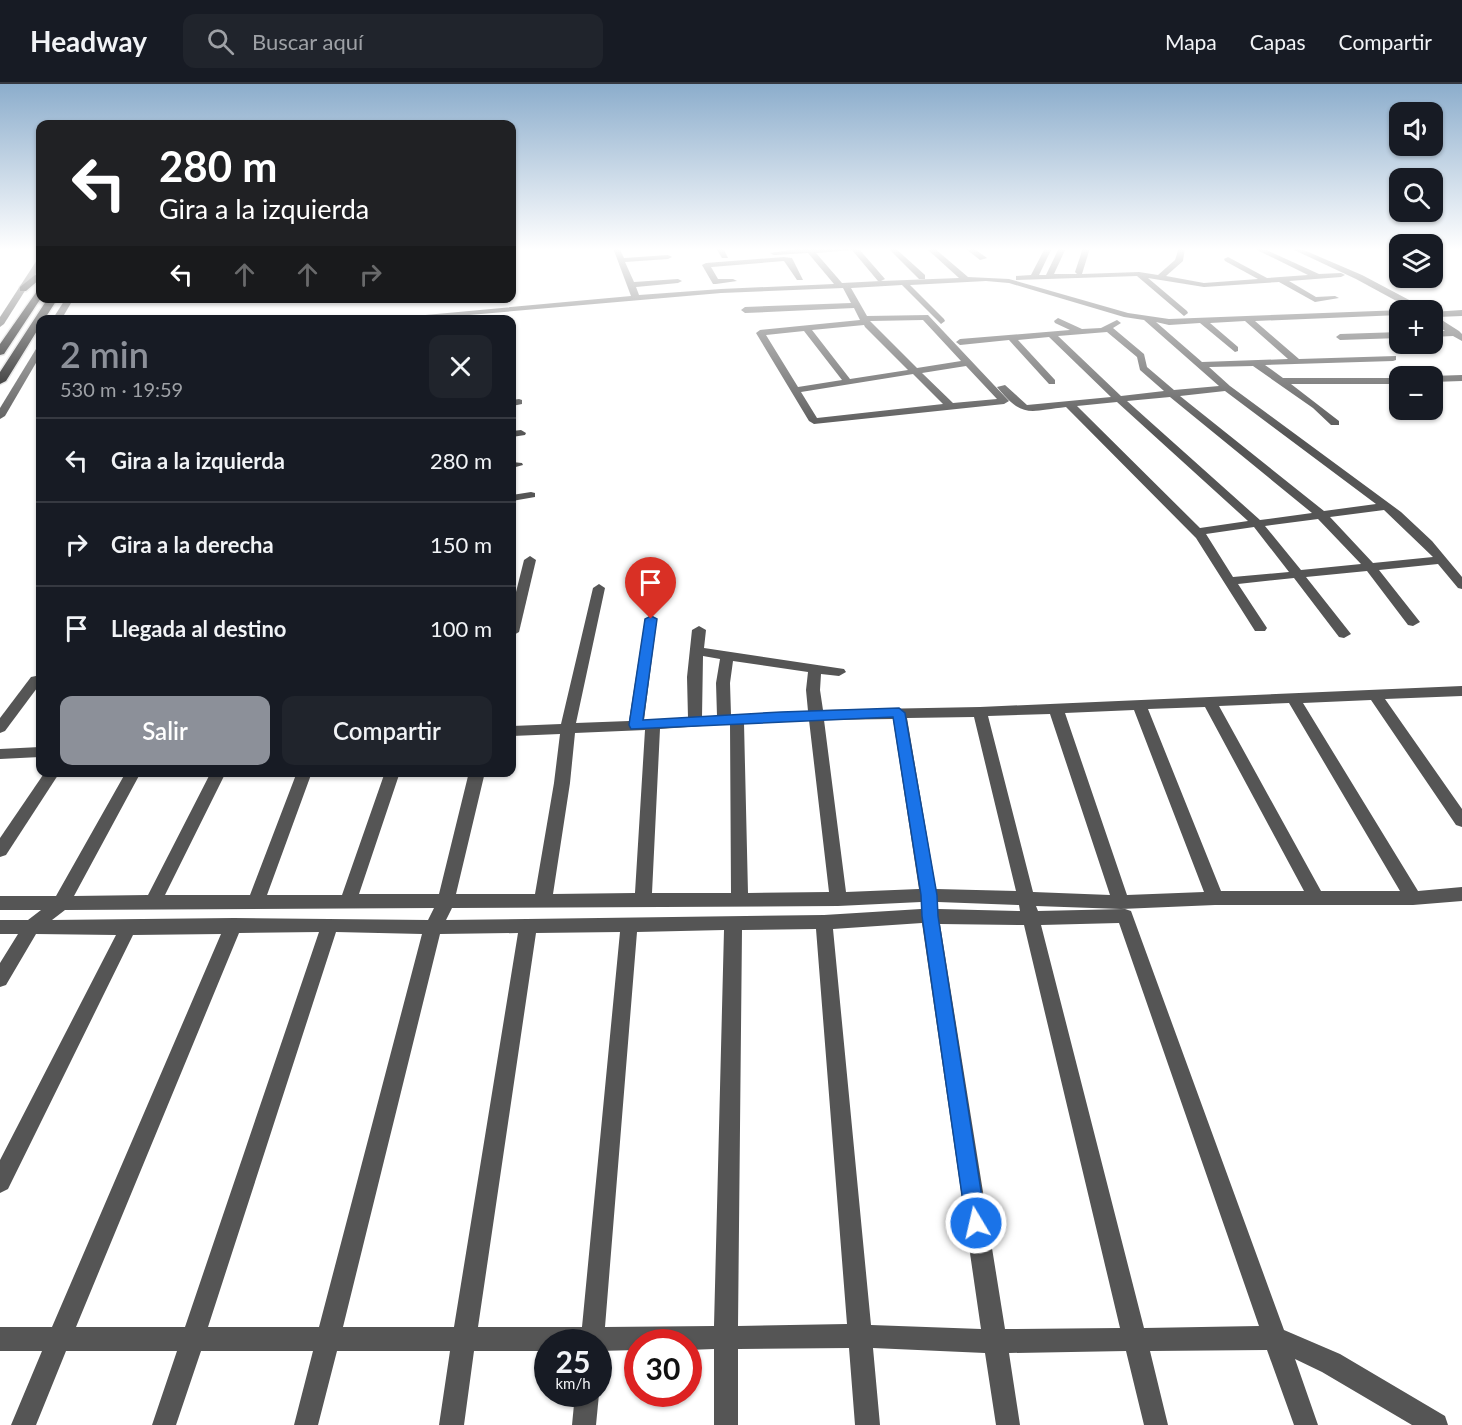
<!DOCTYPE html>
<html lang="es">
<meta charset="utf-8">
<style>
:root{--surface:#171b24;--page:#20242c;--text:#f1f3f6;--muted:#9ea1a6;--line:#363941;--accent:#8c9099}
body{margin:0;font-family:Lato,sans-serif;background:var(--page);color:var(--text);height:100vh;display:flex;flex-direction:column;font-size:22px;white-space:nowrap}
*{box-sizing:border-box;margin:0}
p{font-size:20px;color:var(--muted)}
.icon{flex:none;width:33px;height:33px;fill:none;stroke:currentColor;stroke-width:2;stroke-linecap:round;stroke-linejoin:round}
.map{position:relative;flex:1;overflow:hidden}
.drawer{position:absolute;left:36px;top:231px;width:480px;height:462px;display:flex;flex-direction:column;background:var(--surface);border-radius:12px;box-shadow:0 2px 4px #0004}
.drawer>*{flex:none}
.top-card{position:absolute;left:36px;top:36px;width:480px;height:183px;border-radius:12px;box-shadow:0 2px 4px #0004;background:#202124;color:#fff;overflow:hidden}
.fabs{position:absolute;left:1389px;top:18px;display:grid;gap:12px}
.fabs a{display:grid;place-items:center;width:54px;height:54px;border-radius:12px;background:var(--surface);box-shadow:0 2px 4px #0004;font-size:30px}
.speed{position:absolute;left:534px;top:1245px;display:flex;gap:12px;font-size:30px;font-weight:700;text-align:center}
.speed>*{display:grid;place-content:center;width:78px;height:78px;border-radius:50%;background:var(--surface);box-shadow:0 2px 4px #0004;line-height:1}
.speed small{font-size:15px;font-weight:400}
.speed .limit{border:9px solid #d22;background:#fff;color:#111}
.pin{position:absolute;display:grid;place-items:center;width:51px;height:51px;color:#fff;margin:-62px -26px;border-radius:50% 50% 50% 0;rotate:-45deg;box-shadow:0 0 6px #0007}
.pin .icon{rotate:45deg}
.me{position:absolute;width:66px;margin:-33px;rotate:351deg;stroke-linejoin:round;filter:drop-shadow(0 0 4px #0008)}
.turn{display:flex;align-items:center;gap:21px;height:126px;padding:0 24px;font-size:27px}
.turn .icon{width:78px;height:78px;stroke-width:2.5}
.turn b{display:block;font-size:42px;line-height:51px}
.lanes{display:flex;align-items:center;height:57px;padding:0 24px;background:#0003;justify-content:center;gap:30px;direction:ltr}
.lanes .off{opacity:.35}
.round{display:grid;place-items:center;flex:none;width:63px;height:63px;border-radius:12px;background:var(--page)}
.headline{display:flex;align-items:center;justify-content:space-between;height:102px;padding:0 24px}
h1{font-size:36px;font-weight:600;line-height:45px;color:var(--accent)}
.cta{display:flex;gap:12px;margin-top:auto;padding:12px 24px}
.cta a{flex:1;height:69px;border-radius:12px;background:var(--accent);color:#fff;font-size:24px;font-weight:600;line-height:69px;text-align:center}
.cta a+a{background:var(--page);color:var(--text)}
ul{padding:0;list-style:none}
li{display:flex;align-items:center;gap:18px;height:84px;padding:0 24px;border-top:2px solid var(--line)}
li div{flex:1}
li b{display:block;font-size:22px}
li em{font-style:normal}
header{display:flex;align-items:center;gap:36px;box-sizing:border-box;height:84px;padding:0 30px;background:var(--surface);border-bottom:2px solid var(--line)}
header strong{font-size:28px}
nav{display:flex;gap:33px;margin-inline-start:auto;font-size:21px}
.search{width:420px;height:54px;background:var(--page);display:flex;align-items:center;gap:15px;box-sizing:border-box;padding:0 21px;border-radius:12px;color:var(--muted);font-size:22px}
.map>svg:first-child{display:block}
</style>
<header>
<strong>Headway</strong>
<div class="search"><svg class="icon" aria-label="search" viewBox="0 0 24 24"><circle cx="10" cy="10" r="6"/><path d="M15 15l6 6"/></svg>Buscar aquí</div>
<nav><a>Mapa</a><a>Capas</a><a>Compartir</a></nav>
</header>
<div class="map">
<svg width="1462" height="1341" viewBox="0 0 1462 1341">
<rect width="100%" height="100%" fill="#fff"/>
<g fill="none" stroke-linecap="round" stroke-linejoin="round">
<!-- highway casing -->
<g stroke="#dbdbdb" stroke-width="3">
<g id="highway">
<path d="M 40,187 L 40,195 L 26,207 L 20,207 L 20,203 Z"/>
<path d="M 40,206 L 41,214 L 4,270 L 0,271 L 0,260 L 37,207 Z"/>
<path d="M 48,214 L 58,214 L 44,236 L 40,236 L 40,242 L 6,297 L 0,300 L 0,288 Z"/>
</g>
</g>
<!-- minor -->
<g fill="#555" fill-rule="evenodd">
<path d="M 613,164 L 619,164 L 624,174 L 668,171 L 672,173 L 668,175 L 625,178 L 634,198 L 678,195 L 682,197 L 678,199 L 636,203 L 639,211 L 721,205 L 834,200 L 808,169 L 774,171 L 770,169 L 805,164 L 858,164 L 885,195 L 881,197 L 959,194 L 926,164 L 934,164 L 968,193 L 1009,195 L 1128,229 L 1169,235 L 1403,226 L 1400,226 L 1400,231 L 1255,237 L 1299,275 L 1396,272 L 1396,276 L 1393,277 L 1265,281 L 1283,294 L 1400,294 L 1400,300 L 1291,300 L 1339,337 L 1339,341 L 1331,341 L 1313,324 L 1253,282 L 1209,283 L 1230,302 L 1401,428 L 1432,457 L 1462,493 L 1462,505 L 1458,504 L 1438,480 L 1379,486 L 1420,538 L 1413,542 L 1408,541 L 1367,487 L 1306,493 L 1351,550 L 1344,554 L 1339,553 L 1294,494 L 1238,500 L 1267,544 L 1265,547 L 1255,547 L 1196,454 L 1066,323 C 1029,327 1023,335 997,303 L 1005,301 L 1027,321 L 1111,313 L 1049,253 L 1018,256 L 1055,296 L 1055,300 L 1049,300 L 1009,256 L 960,261 L 956,258 L 960,255 L 1070,246 L 1055,239 L 1054,237 L 1058,234 L 1082,245 L 1101,244 L 1117,236 L 1121,239 L 1113,244 L 1144,270 L 1147,283 L 1174,306 L 1219,302 L 1144,236 L 1124,233 L 1009,199 L 986,197 L 910,201 L 944,235 L 945,237 L 941,240 L 902,201 L 851,204 L 867,232 L 928,231 L 1009,317 L 1004,320 L 814,340 L 809,337 L 756,249 L 760,246 L 860,236 L 854,224 L 745,229 L 741,226 L 745,223 L 851,219 L 843,204 L 721,209 L 411,236 L 371,236 L 631,212 ZM 852,166 L 878,197 L 881,197 L 842,199 L 816,169 ZM 923,236 L 961,277 L 917,284 L 870,237 ZM 1245,237 L 1288,275 L 1202,278 L 1156,238 L 1169,241 L 1200,239 L 1235,268 L 1238,267 L 1238,263 L 1210,239 ZM 864,241 L 865,243 L 908,286 L 850,295 L 812,246 ZM 804,247 L 842,296 L 798,303 L 766,251 ZM 1107,248 L 1137,273 L 1140,286 L 1164,307 L 1121,312 L 1058,252 ZM 966,282 L 997,315 L 953,319 L 922,289 ZM 913,290 L 943,320 L 817,334 L 801,308 ZM 1225,307 L 1376,420 L 1324,427 L 1180,312 ZM 1170,313 L 1312,429 L 1260,436 L 1127,317 ZM 1117,318 L 1248,437 L 1200,444 L 1077,322 ZM 1384,426 L 1433,473 L 1373,479 L 1330,433 ZM 1318,435 L 1361,480 L 1301,486 L 1265,442 ZM 1254,443 L 1289,488 L 1233,493 L 1206,450 Z"/>
<path d="M 716,164 L 723,164 L 728,174 L 722,174 Z"/>
<path d="M 888,164 L 895,164 L 925,191 L 925,195 L 919,195 Z"/>
<path d="M 965,164 L 973,164 L 987,174 L 980,176 Z"/>
<path d="M 1045,164 L 1052,164 L 1039,191 L 1046,191 L 1059,164 L 1066,164 L 1054,190 L 1077,190 L 1075,188 L 1083,164 L 1090,164 L 1082,190 L 1139,188 L 1158,191 L 1175,176 L 1179,164 L 1185,164 L 1183,177 L 1166,192 L 1204,199 L 1258,195 L 1225,177 L 1224,175 L 1228,173 L 1267,194 L 1308,191 L 1253,164 L 1262,164 L 1319,190 L 1341,189 L 1345,191 L 1341,193 L 1289,197 L 1316,213 L 1335,212 L 1339,214 L 1315,218 L 1279,198 L 1204,203 L 1148,194 L 1187,227 L 1188,229 L 1184,232 L 1137,192 L 1016,196 L 1016,192 L 1031,191 Z"/>
<path d="M 1290,164 L 1299,164 L 1362,191 L 1413,218 L 1422,226 L 1413,226 L 1356,195 Z"/>
<path d="M 784,173 L 792,174 L 803,196 L 797,196 L 784,177 L 711,183 L 718,195 L 733,195 L 737,197 L 716,200 L 713,200 L 702,181 L 706,179 Z"/>
<path d="M 37,176 L 40,176 L 40,183 L 4,240 L 0,243 L 0,233 Z"/>
<path d="M 66,214 L 74,214 L 61,236 L 52,236 Z"/>
<path d="M 1462,226 L 1462,232 L 1437,233 L 1459,247 L 1462,250 L 1462,257 L 1453,252 L 1432,253 L 1432,247 L 1445,247 L 1432,238 L 1432,228 Z"/>
<path d="M 1400,248 L 1400,254 L 1340,256 L 1336,253 L 1340,250 Z"/>
<path d="M 40,262 L 40,272 L 5,332 L 0,335 L 0,324 L 36,265 Z"/>
<path d="M 1462,291 L 1462,297 L 1432,298 L 1431,292 Z"/>
<path d="M 519,315 L 522,316 L 522,320 L 512,322 L 512,316 Z"/>
<path d="M 1432,325 L 1439,330 L 1438,332 L 1430,332 L 1423,326 Z"/>
<path d="M 521,346 L 526,349 L 525,351 L 512,353 L 512,347 Z"/>
<path d="M 512,378 L 522,379 L 523,381 L 512,384 Z"/>
<path d="M 531,408 L 535,409 L 535,413 L 512,417 L 512,411 Z"/>
<path d="M 530,472 L 536,476 L 519,548 L 512,552 L 512,524 L 524,476 Z"/>
<path d="M 599,500 L 605,504 L 576,639 L 629,637 L 645,535 L 651,531 L 657,535 L 644,636 L 688,634 L 687,593 L 692,546 L 699,542 L 706,546 L 704,564 L 844,585 L 846,588 L 839,592 L 821,590 L 820,606 L 823,626 L 980,623 L 1462,602 L 1462,612 L 1385,615 L 1462,725 L 1462,743 L 1456,741 L 1371,616 L 1303,619 L 1418,807 L 1462,803 L 1462,817 L 1413,821 L 1215,821 L 1121,825 L 1036,822 L 1038,827 L 1125,825 L 1131,827 L 1284,1246 L 1340,1270 L 1445,1332 L 1448,1341 L 1412,1341 L 1322,1288 L 1295,1275 L 1318,1341 L 1294,1341 L 1267,1266 L 1150,1267 L 1168,1341 L 1144,1341 L 1126,1267 L 1009,1269 L 1020,1341 L 996,1341 L 985,1269 L 873,1264 L 880,1341 L 855,1341 L 849,1264 L 738,1265 L 738,1341 L 714,1341 L 714,1265 L 688,1266 L 688,1258 L 638,1258 L 638,1266 L 598,1267 L 598,1258 L 548,1258 L 548,1267 L 474,1267 L 464,1341 L 439,1341 L 450,1267 L 337,1267 L 318,1341 L 294,1341 L 313,1267 L 201,1267 L 176,1341 L 152,1341 L 177,1267 L 66,1267 L 36,1341 L 11,1341 L 42,1267 L 0,1267 L 0,1243 L 52,1243 L 221,850 L 133,851 L 8,1105 L 0,1109 L 0,1076 L 116,851 L 36,850 L 6,901 L 0,903 L 0,879 L 18,850 L 0,850 L 0,836 L 28,836 L 41,826 L 0,826 L 0,812 L 56,812 L 126,688 L 141,688 L 74,812 L 148,811 L 211,688 L 226,688 L 165,811 L 250,811 L 297,688 L 312,688 L 267,811 L 342,811 L 385,688 L 400,688 L 359,810 L 439,810 L 469,688 L 485,688 L 456,810 L 535,810 L 554,699 L 560,650 L 512,652 L 512,642 L 561,640 L 593,504 ZM 703,572 L 720,575 L 716,599 L 717,632 L 702,633 ZM 733,577 L 808,588 L 806,606 L 808,627 L 731,631 L 730,599 ZM 1289,619 L 1400,807 L 1321,807 L 1219,622 ZM 1205,623 L 1304,807 L 1221,807 L 1148,625 ZM 1134,626 L 1204,808 L 1127,811 L 1065,629 ZM 1050,630 L 1110,811 L 1033,808 L 988,632 ZM 974,633 L 1016,807 L 936,805 L 907,634 ZM 893,635 L 919,805 L 846,808 L 824,636 ZM 809,636 L 829,808 L 748,809 L 744,639 ZM 730,640 L 731,809 L 652,809 L 660,645 ZM 645,646 L 635,809 L 553,810 L 570,699 L 575,649 ZM 921,818 L 921,825 L 824,831 L 446,836 L 452,824 L 838,822 ZM 938,818 L 1019,821 L 1020,827 L 938,825 ZM 434,824 L 428,836 L 234,834 L 52,836 L 65,826 ZM 922,839 L 981,1245 L 871,1241 L 833,845 ZM 1119,839 L 1259,1242 L 1144,1244 L 1041,841 ZM 940,840 L 1024,841 L 1120,1244 L 1005,1245 ZM 816,845 L 847,1240 L 738,1242 L 742,846 ZM 724,846 L 714,1242 L 605,1243 L 637,848 ZM 319,848 L 185,1243 L 76,1243 L 239,849 ZM 336,848 L 422,850 L 319,1243 L 208,1243 ZM 620,848 L 582,1243 L 478,1243 L 536,849 ZM 518,849 L 454,1243 L 343,1243 L 440,850 Z"/>
<path d="M 36,592 L 40,593 L 40,600 L 5,647 L 0,649 L 0,634 L 31,593 Z"/>
<path d="M 40,663 L 40,673 L 0,675 L 0,665 Z"/>
<path d="M 45,688 L 60,688 L 6,771 L 0,773 L 0,754 Z"/>
<path d="M 598,1308 L 599,1310 L 596,1341 L 572,1341 L 575,1310 Z"/>
</g>
<!-- highway -->
<use href="#highway" fill="#000" fill-rule="evenodd"/>
</g>
<!-- sky -->
<linearGradient id="sky" x2="0" y2="1"><stop stop-color="#8cadcc"/><stop offset="0.47" stop-color="#fff"/><stop offset="1" stop-color="#fff" stop-opacity="0"/></linearGradient>
<rect width="1462" height="351" fill="url(#sky)"/>
<!-- route -->
<path fill="#1a73e8" stroke="#114b97" stroke-width="1.5" d="M 651,532 L 657,535 L 643,636 L 781,628 L 899,624 L 905,629 L 937,811 L 938,832 L 986,1139 L 983,1146 L 976,1149 L 969,1146 L 966,1139 L 922,832 L 921,811 L 893,633 L 631,645 L 629,641 L 645,535 Z"/>
</svg>
<div class="fabs">
<a><svg class="icon" aria-label="sound" viewBox="0 0 24 24"><path d="M4 9h4l5-4v14l-5-4H4zM17 9q2 3 0 6"/></svg></a>
<a><svg class="icon" aria-label="search" viewBox="0 0 24 24"><circle cx="10" cy="10" r="6"/><path d="M15 15l6 6"/></svg></a>
<a><svg class="icon" aria-label="layers" viewBox="0 0 24 24"><path d="M12 4l9 5-9 5-9-5zM3 14l9 5 9-5"/></svg></a>
<a>+</a>
<a>−</a>
</div>
<div class="speed"><div>25<small>km/h</small></div><div class="limit">30</div></div>
<div class="pin" style="left:651px;top:535px;background:#d93025"><svg class="icon" aria-label="arrive" viewBox="0 0 24 24"><path d="M6 21V4h12l-3 4 3 4H6"/></svg></div>
<svg class="me" style="left:976px;top:1139px" viewBox="-20 -20 40 40"><circle r="17" fill="#1a73e8" stroke="#fff" stroke-width="3"/><path d="M0-11L8 9 0 5-8 9z" fill="#fff"/></svg>
<div class="top-card">
<div class="turn"><svg class="icon" aria-label="left" viewBox="0 0 24 24"><path d="M17 20v-9H6M10 6l-5 5 5 5"/></svg><div><b>280 m</b>Gira a la izquierda</div></div>
<div class="lanes"><svg class="icon" aria-label="left" viewBox="0 0 24 24"><path d="M17 20v-9H6M10 6l-5 5 5 5"/></svg><svg class="icon off" aria-label="ahead" viewBox="0 0 24 24"><path d="M12 20V5M6 11l6-6 6 6"/></svg><svg class="icon off" aria-label="ahead" viewBox="0 0 24 24"><path d="M12 20V5M6 11l6-6 6 6"/></svg><svg class="icon off" aria-label="right" viewBox="0 0 24 24"><path d="M7 20v-9h11M14 6l5 5-5 5"/></svg></div>
</div>
<section class="drawer">
<div class="headline"><div><h1>2 min</h1><p>530 m · 19:59</p></div><a class="round"><svg class="icon" aria-label="close" viewBox="0 0 24 24"><path d="M6 6l12 12M18 6L6 18"/></svg></a></div>
<ul>
<li><svg class="icon" aria-label="left" viewBox="0 0 24 24"><path d="M17 20v-9H6M10 6l-5 5 5 5"/></svg><div><b>Gira a la izquierda</b></div><em>280 m</em></li>
<li><svg class="icon" aria-label="right" viewBox="0 0 24 24"><path d="M7 20v-9h11M14 6l5 5-5 5"/></svg><div><b>Gira a la derecha</b></div><em>150 m</em></li>
<li><svg class="icon" aria-label="arrive" viewBox="0 0 24 24"><path d="M6 21V4h12l-3 4 3 4H6"/></svg><div><b>Llegada al destino</b></div><em>100 m</em></li>
</ul>
<div class="cta"><a>Salir</a><a>Compartir</a></div>
</section>
</div>
